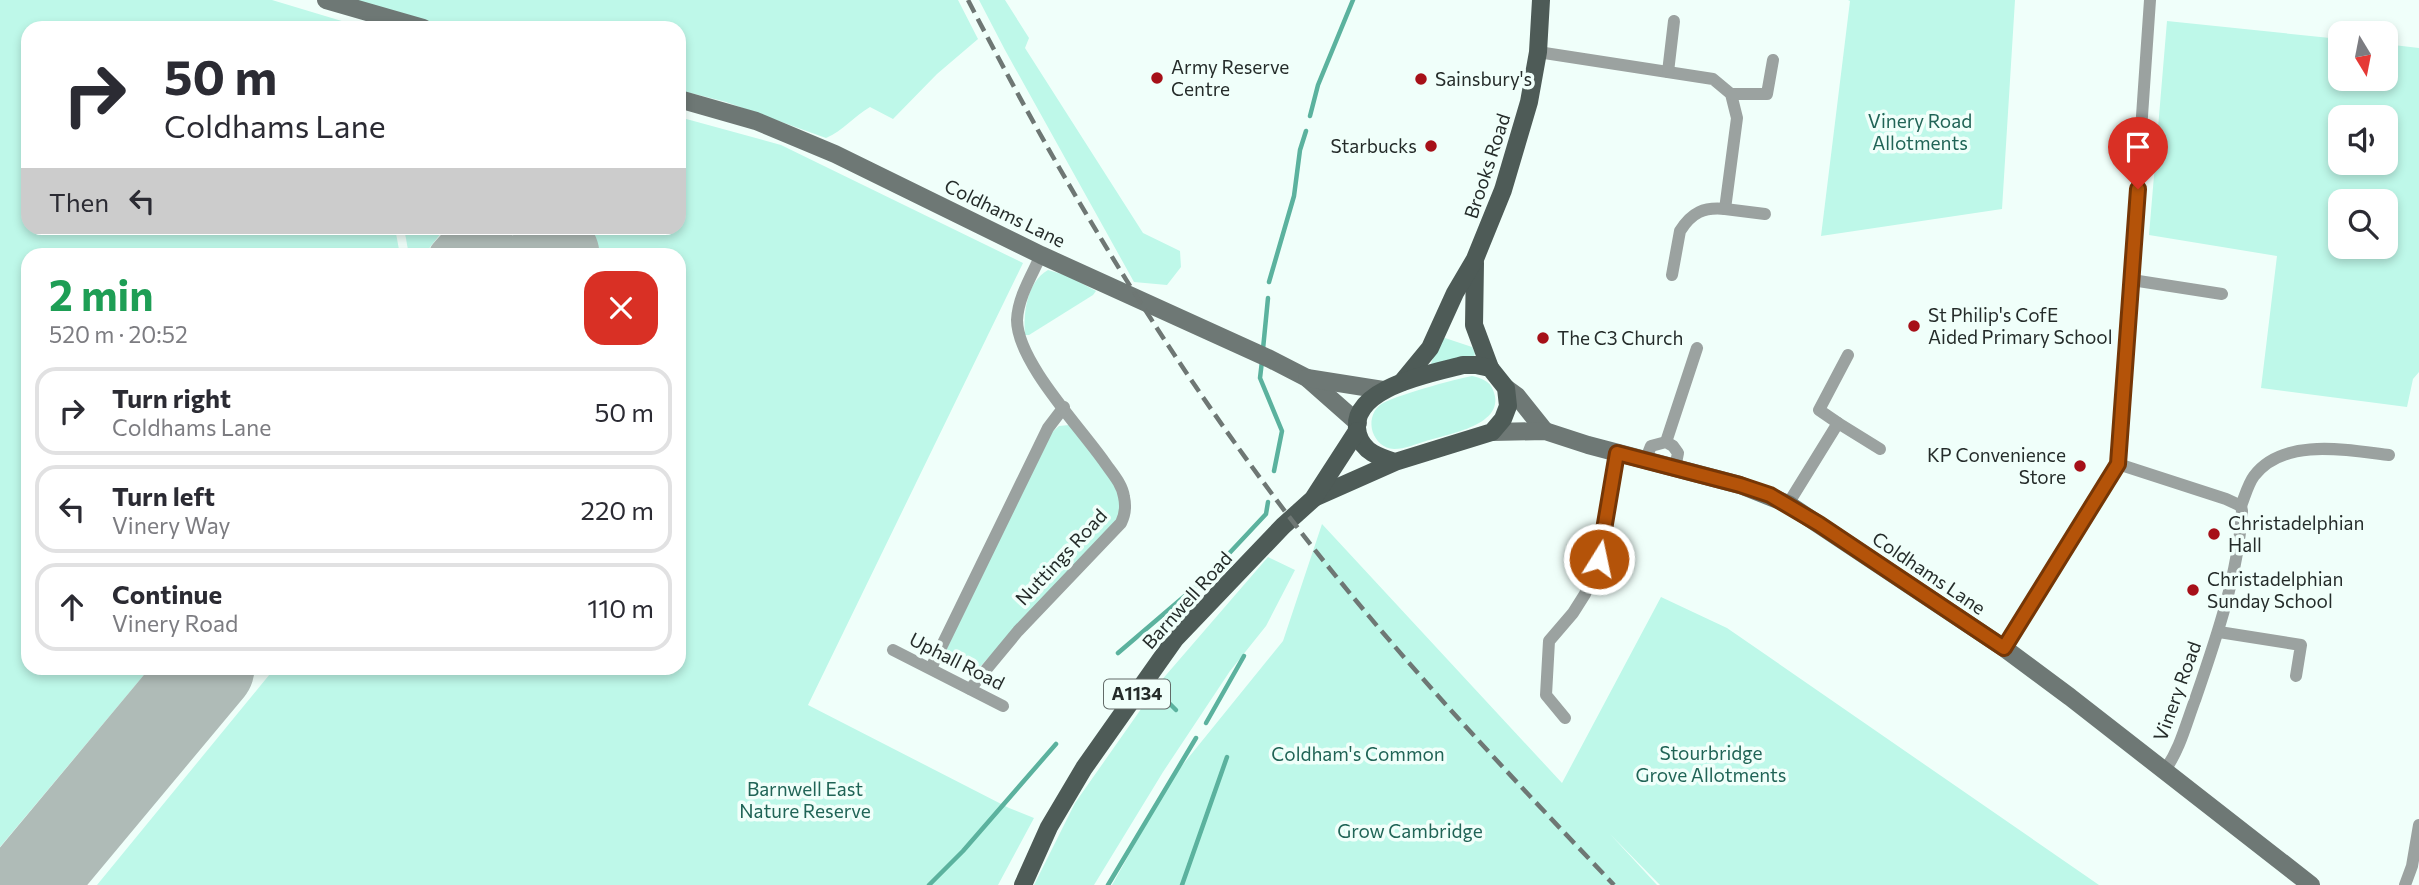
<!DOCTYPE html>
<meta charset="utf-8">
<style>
:root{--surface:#fff;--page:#f7f7f7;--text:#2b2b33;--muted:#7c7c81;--line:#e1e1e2}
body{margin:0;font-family:Commissioner,sans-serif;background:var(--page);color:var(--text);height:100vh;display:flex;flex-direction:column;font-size:26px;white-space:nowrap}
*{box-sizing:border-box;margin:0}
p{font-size:23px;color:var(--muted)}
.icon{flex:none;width:38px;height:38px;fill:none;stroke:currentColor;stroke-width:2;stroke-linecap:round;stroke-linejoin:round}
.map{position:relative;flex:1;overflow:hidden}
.drawer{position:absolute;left:21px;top:248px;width:665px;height:427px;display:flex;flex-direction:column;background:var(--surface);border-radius:21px;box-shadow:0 4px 10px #0003}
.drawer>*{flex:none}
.hud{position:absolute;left:21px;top:21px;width:665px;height:214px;border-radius:21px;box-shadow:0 4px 10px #0003;background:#fff;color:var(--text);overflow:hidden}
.needle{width:46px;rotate:170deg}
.tools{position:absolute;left:2328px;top:21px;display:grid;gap:14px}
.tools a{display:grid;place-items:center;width:70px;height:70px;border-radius:14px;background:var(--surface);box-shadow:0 4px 10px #0003;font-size:35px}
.pin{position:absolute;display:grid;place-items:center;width:60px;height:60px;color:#fff;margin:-72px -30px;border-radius:50% 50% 50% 0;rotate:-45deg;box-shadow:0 0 7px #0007}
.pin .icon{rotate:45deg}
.me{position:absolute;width:77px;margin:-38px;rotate:10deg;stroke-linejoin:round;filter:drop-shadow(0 0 5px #0008)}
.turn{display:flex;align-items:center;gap:24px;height:147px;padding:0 28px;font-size:32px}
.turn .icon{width:91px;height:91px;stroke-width:2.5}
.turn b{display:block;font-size:49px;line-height:60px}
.then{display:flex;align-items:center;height:66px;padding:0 28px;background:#0003;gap:14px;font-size:26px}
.round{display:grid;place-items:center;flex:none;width:74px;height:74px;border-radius:21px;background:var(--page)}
.summary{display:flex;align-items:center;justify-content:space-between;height:119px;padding:0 28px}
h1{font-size:42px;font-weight:700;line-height:52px;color:#1e9e55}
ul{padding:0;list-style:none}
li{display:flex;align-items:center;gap:21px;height:88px;margin:0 14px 10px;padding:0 14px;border:4px solid var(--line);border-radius:21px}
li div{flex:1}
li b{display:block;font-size:26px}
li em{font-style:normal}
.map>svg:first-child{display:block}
</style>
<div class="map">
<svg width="2419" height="885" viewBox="0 0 2419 885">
<rect width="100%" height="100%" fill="#f0fffa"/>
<!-- green -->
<g fill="#bef8e9" fill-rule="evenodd">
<path d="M 0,0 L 272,0 L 365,28 L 28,28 L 28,228 L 395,228 L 400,255 L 28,256 L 28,668 L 149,669 L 0,847 Z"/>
<path d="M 340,0 L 958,0 L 978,39 L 937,74 L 893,119 L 870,107 C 854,116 843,131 826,138 L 726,102 L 679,90 L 679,28 L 446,28 Z"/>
<path d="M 979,0 L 1005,0 L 1029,38 L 1025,48 L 1143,233 L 1180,251 L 1181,267 L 1167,285 L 1134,282 L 1005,50 Z"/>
<path d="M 1848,0 L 2015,0 L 2002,209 L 1821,236 L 1850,1 Z"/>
<path d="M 2167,21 L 2340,39 L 2340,79 L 2385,79 L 2385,44 L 2419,48 L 2419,372 L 2413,379 L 2407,407 L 2261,388 L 2277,256 L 2149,235 ZM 2340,117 L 2385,117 L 2385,163 L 2340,163 ZM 2340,201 L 2385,201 L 2385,247 L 2340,247 Z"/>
<path d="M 679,117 L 781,145 L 1023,263 L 808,705 L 1009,808 L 1034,818 L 998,885 L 97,885 L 274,669 L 679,668 L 679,256 L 551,255 L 517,228 L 679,228 Z"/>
<path d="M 404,228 L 445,228 L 423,256 L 409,255 Z"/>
<path d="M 1048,270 L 1068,276 L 1096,291 L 1093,295 L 1029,335 L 1025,335 C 1023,312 1027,282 1048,270 Z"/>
<path d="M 1442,337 L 1472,347 L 1475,353 L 1474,357 L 1429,368 Z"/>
<path d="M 1472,376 C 1481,378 1490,381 1493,390 C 1508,425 1448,434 1426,441 C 1416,444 1405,449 1394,449 C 1373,448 1363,419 1380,405 C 1392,396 1456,379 1472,376 Z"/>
<path d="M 1069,425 L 1077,430 L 1119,492 L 1121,506 L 1118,519 L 976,671 C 957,674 948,668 946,650 L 1050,434 L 1059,426 Z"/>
<path d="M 1322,524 L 1562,783 L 1661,597 L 1727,628 L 2099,885 L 1660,885 L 1610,834 L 1657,885 L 1112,885 L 1172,778 L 1283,641 Z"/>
<path d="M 1268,557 L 1295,570 L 1266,626 L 1230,671 L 1163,772 L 1094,885 L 1034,885 L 1075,803 L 1160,682 Z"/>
</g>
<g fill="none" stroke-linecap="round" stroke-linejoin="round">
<!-- stream -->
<g stroke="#5bb29e" stroke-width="4.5">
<path d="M 1310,116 L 1318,85 L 1353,0"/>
<path d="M 1269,282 L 1294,196 L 1300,150 L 1306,131"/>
<path d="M 1263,349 L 1268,298"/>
<path d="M 1262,361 L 1260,378 L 1282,431 L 1274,471"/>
<path d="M 1118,653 L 1207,577 L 1266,514 L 1268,502"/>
<path d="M 1154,688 L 1176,710"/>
<path d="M 1206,723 L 1244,656"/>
<path d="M 929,885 L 963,851 L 1056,744"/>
<path d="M 1108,885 L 1196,738"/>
<path d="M 1182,885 L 1227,757"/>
</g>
<!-- taxiway -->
<path stroke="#afbbb7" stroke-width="37" d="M 447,256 L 465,236 C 480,234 497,245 508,256"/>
<!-- runway -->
<g stroke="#afbbb7" stroke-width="91">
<path d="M 554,256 L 554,255"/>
<path d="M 28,885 L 209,668"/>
</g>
<!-- street -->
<g stroke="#9ba2a0" stroke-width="12">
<path d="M 1538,52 L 1713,79 L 1731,94 L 1737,118 L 1725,209 C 1704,207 1692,212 1680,231 L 1672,275"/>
<path d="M 1668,72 L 1674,21"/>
<path d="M 1731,94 L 1767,94 L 1773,60"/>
<path d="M 1725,209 L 1765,214"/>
<path d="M 2132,280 L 2222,294"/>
<path d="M 1838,423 L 1880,449"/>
<path d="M 1666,442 L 1697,348"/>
<path d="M 1645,461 L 1651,446 L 1666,442 L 1673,446 L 1678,453 L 1675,468"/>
<path d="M 2118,464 L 2226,499 L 2241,506 L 2242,511 C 2238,576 2216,639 2195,700 C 2186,724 2180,749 2165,770"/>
<path d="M 1788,504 L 1838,423 L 1819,410 L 1848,355"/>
<path d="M 2241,506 C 2245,496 2248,484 2254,476 C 2283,437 2348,450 2389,455"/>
<path d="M 2219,632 L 2301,645 L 2296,676"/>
<path d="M 2004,648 L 2118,464 L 2150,0"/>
<path d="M 893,650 L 1003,706"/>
<path d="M 931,668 L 1048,428 L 1064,407"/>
<path d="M 970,689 L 1018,631 L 1121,523 C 1125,515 1126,506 1124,497 C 1122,483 1111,472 1103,460 C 1079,426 1017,361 1017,320 C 1018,297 1032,275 1041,255"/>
<path d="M 1565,718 L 1546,695 L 1549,641 L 1573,613 L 1585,594 L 1599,559 L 1617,453"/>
<path d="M 2405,885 L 2412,866 L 2419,825"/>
</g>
<!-- secondary -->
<g stroke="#6e7875" stroke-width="18">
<path d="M 326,0 L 423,28"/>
<path d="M 679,99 L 756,121 L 835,154 L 1041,255 L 1270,359 L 1307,378 L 1358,423"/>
<path d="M 1307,378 L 1383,390"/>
<path d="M 1506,388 L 1517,396 L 1545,431"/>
<path d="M 1492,432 L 1545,431 L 1588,445 L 1740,485 L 1788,504 L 2004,648 L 2070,697 L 2311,885"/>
</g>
<!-- primary -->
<g stroke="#4e5b57" stroke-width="18">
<path d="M 1475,263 L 1474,325 L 1490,368"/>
<path d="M 1402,382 L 1430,348 L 1455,293 L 1475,259 L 1503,190 L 1529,102 L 1538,52 L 1541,0"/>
<path d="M 1316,497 L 1395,462 L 1492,432 L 1503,419 L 1508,406 L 1506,388 L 1490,368 L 1476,365 L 1463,365 C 1433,373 1346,388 1358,434 C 1363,452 1379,457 1395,462"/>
<path d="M 1023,885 L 1049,827 L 1084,768 L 1175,639 L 1283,526 L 1313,499 L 1357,431"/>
</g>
<!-- rail -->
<path stroke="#6e7774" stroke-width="4.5" stroke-dasharray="14 7" stroke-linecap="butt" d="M 968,0 C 1059,176 1157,340 1275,498 C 1378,636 1496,761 1614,885"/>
</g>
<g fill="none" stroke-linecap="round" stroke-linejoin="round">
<!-- route casing -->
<g stroke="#753606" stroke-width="18">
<path id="route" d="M 1599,559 L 1617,453 L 1740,485 L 1770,495 L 1819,524 L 2004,648 L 2118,464 L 2138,189"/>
</g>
<!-- route -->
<use href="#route" stroke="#b45309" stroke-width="12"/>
</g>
<!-- markers -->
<g fill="#a61018" stroke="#f0fffa" stroke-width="2.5">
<circle cx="1157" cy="78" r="7"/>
<circle cx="1421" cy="79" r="7"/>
<circle cx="1431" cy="146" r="7"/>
<circle cx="1914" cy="326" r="7"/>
<circle cx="1543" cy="338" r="7"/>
<circle cx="2080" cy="466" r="7"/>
<circle cx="2214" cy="534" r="7"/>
<circle cx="2193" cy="590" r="7"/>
</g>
<g text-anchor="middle" stroke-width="7" stroke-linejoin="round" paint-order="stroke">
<!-- shield labels -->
<rect fill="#f0fffa" stroke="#626b68" stroke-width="2" x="1104" y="679.5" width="66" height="29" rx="5"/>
<g font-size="18" font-weight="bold" fill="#252c2a">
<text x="1137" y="700">A1134</text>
</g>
<!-- poi labels -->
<g font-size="19" fill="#252c2a" stroke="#f0fffa" text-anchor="start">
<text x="1171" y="74">Army Reserve<tspan x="1171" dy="22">Centre</tspan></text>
<text x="1435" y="86">Sainsbury's</text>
<text x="1417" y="153" text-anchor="end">Starbucks</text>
<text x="1928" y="322">St Philip's CofE<tspan x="1928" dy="22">Aided Primary School</tspan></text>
<text x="1557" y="345">The C3 Church</text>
<text x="2066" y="462" text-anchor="end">KP Convenience<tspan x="2066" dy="22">Store</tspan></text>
<text x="2228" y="530">Christadelphian<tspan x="2228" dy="22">Hall</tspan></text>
<text x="2207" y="586">Christadelphian<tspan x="2207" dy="22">Sunday School</tspan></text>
</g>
<!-- park labels -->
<g font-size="19" fill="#206456" stroke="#f0fffa">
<text x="1920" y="128">Vinery Road<tspan x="1920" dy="22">Allotments</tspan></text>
<text x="1711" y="760">Stourbridge<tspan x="1711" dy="22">Grove Allotments</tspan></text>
<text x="1358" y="761">Coldham's Common</text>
<text x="805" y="796">Barnwell East<tspan x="805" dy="22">Nature Reserve</tspan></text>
<text x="1410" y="838">Grow Cambridge</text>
</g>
<!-- street labels -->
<g font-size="19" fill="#252c2a" stroke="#f0fffa">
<text transform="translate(1487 166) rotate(-72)" y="7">Brooks Road</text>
<text transform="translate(1005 213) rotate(26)" y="7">Coldhams Lane</text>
<text transform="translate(1061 557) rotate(-47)" y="7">Nuttings Road</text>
<text transform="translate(1929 573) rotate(34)" y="7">Coldhams Lane</text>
<text transform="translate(1187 600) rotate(-48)" y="7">Barnwell Road</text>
<text transform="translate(957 661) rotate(27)" y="7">Uphall Road</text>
<text transform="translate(2177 691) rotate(-70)" y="7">Vinery Road</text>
</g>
</g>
</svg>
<div class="tools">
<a><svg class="needle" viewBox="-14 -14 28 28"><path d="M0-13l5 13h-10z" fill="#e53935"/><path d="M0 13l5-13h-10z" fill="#7c7c81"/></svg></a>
<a><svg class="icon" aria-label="sound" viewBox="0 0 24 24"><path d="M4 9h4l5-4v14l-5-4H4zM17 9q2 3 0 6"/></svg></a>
<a><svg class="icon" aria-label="search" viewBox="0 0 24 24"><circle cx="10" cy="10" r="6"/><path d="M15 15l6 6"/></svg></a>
</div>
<div class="pin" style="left:2138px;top:189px;background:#d93025"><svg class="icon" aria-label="arrive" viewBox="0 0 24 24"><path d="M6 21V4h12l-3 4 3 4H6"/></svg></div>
<svg class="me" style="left:1599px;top:559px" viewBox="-20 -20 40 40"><circle r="17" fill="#b45309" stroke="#fff" stroke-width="3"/><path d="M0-11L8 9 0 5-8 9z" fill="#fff"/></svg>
<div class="hud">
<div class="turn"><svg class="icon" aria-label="right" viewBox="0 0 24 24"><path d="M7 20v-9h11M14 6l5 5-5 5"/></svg><div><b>50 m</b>Coldhams Lane</div></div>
<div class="then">Then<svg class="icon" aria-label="left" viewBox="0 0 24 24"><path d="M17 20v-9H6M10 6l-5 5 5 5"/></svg></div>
</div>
<section class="drawer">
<div class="summary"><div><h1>2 min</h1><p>520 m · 20:52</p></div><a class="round" style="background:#d93025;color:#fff"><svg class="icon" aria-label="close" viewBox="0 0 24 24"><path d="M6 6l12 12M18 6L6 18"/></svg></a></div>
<ul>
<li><svg class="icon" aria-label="right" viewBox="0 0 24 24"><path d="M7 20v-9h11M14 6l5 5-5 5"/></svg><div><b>Turn right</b><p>Coldhams Lane</p></div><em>50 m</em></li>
<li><svg class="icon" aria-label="left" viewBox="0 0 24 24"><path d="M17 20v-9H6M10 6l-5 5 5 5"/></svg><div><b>Turn left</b><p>Vinery Way</p></div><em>220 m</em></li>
<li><svg class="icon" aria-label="ahead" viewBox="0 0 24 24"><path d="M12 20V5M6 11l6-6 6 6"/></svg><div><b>Continue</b><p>Vinery Road</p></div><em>110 m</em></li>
</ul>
</section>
</div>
